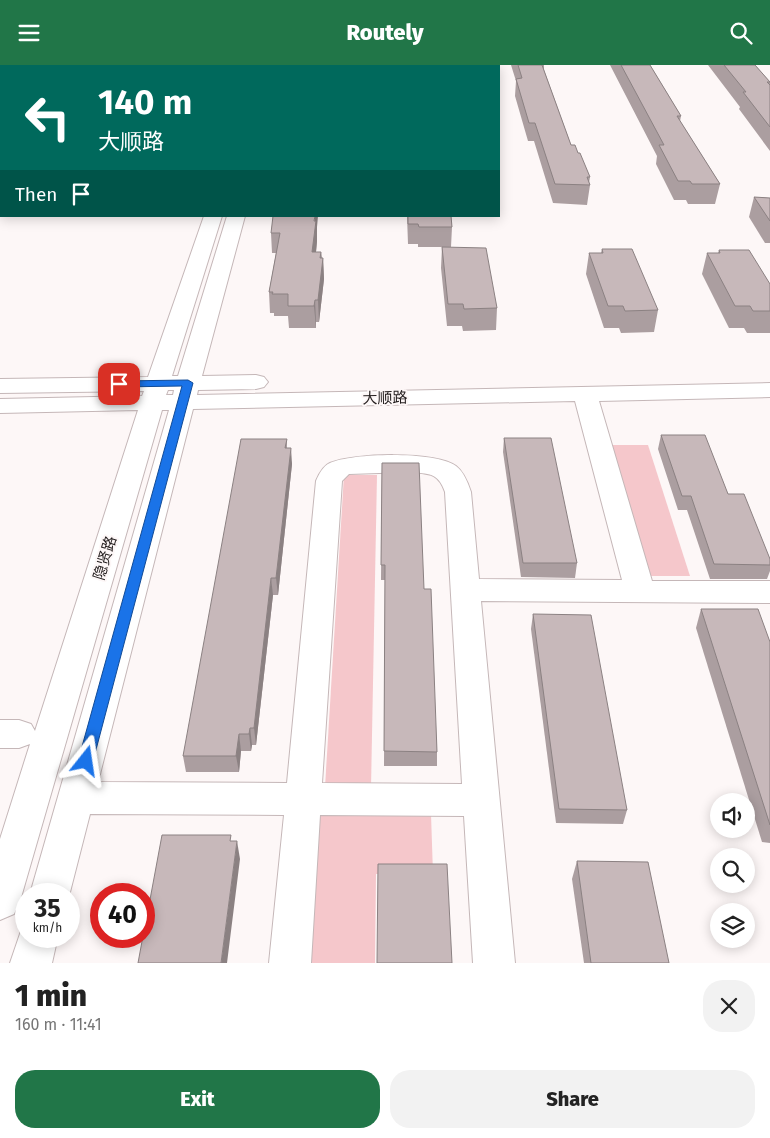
<!DOCTYPE html>
<meta charset="utf-8">
<style>
:root{--surface:#fff;--page:#f2f2f2;--text:#222;--muted:#767676;--accent:#217648}
body{margin:0;font-family:"Fira Sans","Noto Sans SC",sans-serif;background:var(--page);color:var(--text);height:100vh;display:flex;flex-direction:column;font-size:19px;white-space:nowrap}
*{box-sizing:border-box;margin:0}
p{font-size:16px;color:var(--muted)}
.icon{flex:none;width:28px;height:28px;fill:none;stroke:currentColor;stroke-width:2;stroke-linecap:round;stroke-linejoin:round}
.map{position:relative;height:898px;overflow:hidden}
.drawer{display:flex;flex-direction:column;background:var(--surface);flex:1}
.drawer>*{flex:none}
.banner{position:absolute;left:0px;top:0px;width:500px;height:152px;box-shadow:0 2px 12px #0003;background:#00695c;color:#fff;overflow:hidden}
.buttons{position:absolute;left:710px;top:728px;display:grid;gap:10px}
.buttons a{display:grid;place-items:center;width:45px;height:45px;border-radius:50%;background:var(--surface);box-shadow:0 2px 12px #0003;font-size:25px}
.speed{position:absolute;left:15px;top:818px;display:flex;gap:10px;font-size:25px;font-weight:700;text-align:center}
.speed>*{display:grid;place-content:center;width:65px;height:65px;border-radius:50%;background:var(--surface);box-shadow:0 2px 12px #0003;line-height:1}
.speed small{font-size:12px;font-weight:400}
.speed .limit{border:8px solid #d22;background:#fff;color:#111}
.pin{position:absolute;display:grid;place-items:center;width:42px;height:42px;color:#fff;margin:-21px;border-radius:10px;box-shadow:0 2px 8px #0006}
.me{position:absolute;width:55px;margin:-28px;rotate:15deg;stroke-linejoin:round;filter:drop-shadow(0 0 4px #0008)}
.turn{display:flex;align-items:center;gap:18px;height:105px;padding:0 15px;font-size:22px}
.turn .icon{width:65px;height:65px;stroke-width:2.5}
.turn b{display:block;font-size:35px;line-height:42px}
.then{display:flex;align-items:center;height:48px;padding:0 15px;background:#0003;gap:10px;font-size:19px}
.round{display:grid;place-items:center;flex:none;width:52px;height:52px;border-radius:20px;background:var(--page)}
.head{display:flex;align-items:center;justify-content:space-between;height:85px;padding:0 15px}
h1{font-size:30px;font-weight:800;line-height:38px}
.primary-button{display:flex;gap:10px;margin-top:auto;padding:10px 15px}
.primary-button a{flex:1;height:58px;border-radius:20px;background:var(--accent);color:#fff;font-size:20px;font-weight:800;line-height:58px;text-align:center}
.primary-button a+a{background:var(--page);color:var(--text)}
header{display:flex;justify-content:space-between;align-items:center;height:65px;padding:0 15px;background:var(--accent);color:#fff;font-size:22px;font-weight:800}
.map>svg:first-child{display:block}
</style>
<header><svg class="icon" aria-label="menu" viewBox="0 0 24 24"><path d="M4 6h16M4 12h16M4 18h16"/></svg>Routely<svg class="icon" aria-label="search" viewBox="0 0 24 24"><circle cx="10" cy="10" r="6"/><path d="M15 15l6 6"/></svg></header>
<div class="map">
<svg width="770" height="898" viewBox="0 0 770 898">
<rect width="100%" height="100%" fill="#fdf7f7"/>
<!-- green -->
<g fill="#f5c7cb">
<path d="M 608,380 L 648,380 L 690,511 L 644,511 Z"/>
<path d="M 344,410 L 377,410 L 371,723 L 325,722 Z"/>
<path d="M 318,748 L 431,749 L 433,809 L 376,809 L 375,898 L 308,898 Z"/>
</g>
<g fill="none" stroke-linecap="round" stroke-linejoin="round">
<!-- minor casing -->
<g stroke="#c5b7b8" stroke-width="2">
<g id="minor">
<path d="M 204,151 L 222,151 L 172,311 L 178,311 L 227,151 L 245,151 L 202,311 L 256,310 L 264,312 L 268,317 L 264,322 L 256,324 L 198,325 L 197,330 L 770,318 L 770,332 L 599,336 L 652,516 L 770,516 L 770,538 L 481,536 L 515,898 L 473,898 L 464,751 L 320,750 L 311,898 L 269,898 L 284,750 L 90,749 L 69,831 L 69,829 L 30,829 L 169,345 L 162,345 L 20,836 L 14,849 L 0,855 L 0,774 L 30,679 L 19,683 L 0,683 L 0,655 L 19,655 L 31,659 L 35,666 L 138,345 L 0,348 L 0,334 L 142,331 L 144,326 L 0,328 L 0,314 L 148,312 ZM 168,325 L 174,325 L 173,330 L 166,330 ZM 575,336 L 622,515 L 479,514 L 471,427 C 468,418 464,407 456,401 C 435,386 353,388 330,398 C 323,401 319,409 316,416 L 287,718 L 98,717 L 193,344 ZM 409,407 C 429,409 438,407 445,427 L 462,719 L 322,718 L 342,416 L 349,409 Z"/>
<path d="M 26,856 L 26,871 L 58,871 L 52,898 L 10,898 L 24,857 Z"/>
</g>
</g>
<!-- minor -->
<use href="#minor" fill="#fff" fill-rule="evenodd"/>
</g>
<!-- wall -->
<g fill="#ab9ea0">
<path d="M 511,0 L 544,0 L 544,5 L 571,80 L 578,88 L 590,112 L 589,118 L 590,120 L 587,140 L 553,138 L 534,76 L 528,76 L 515,31 L 516,16 Z"/>
<path d="M 610,0 L 650,0 L 681,51 L 680,56 L 720,119 L 715,139 L 688,139 L 686,135 L 674,135 L 656,99 L 657,91 Z"/>
<path d="M 708,0 L 755,0 L 770,17 L 770,86 L 739,44 L 740,42 Z"/>
<path d="M 754,132 L 770,133 L 770,178 L 765,178 L 749,152 Z"/>
<path d="M 407,151 L 451,151 L 452,162 L 451,182 L 418,182 L 418,179 L 408,179 Z"/>
<path d="M 317,162 L 317,176 L 316,187 L 321,187 L 322,193 L 323,193 L 324,214 L 319,257 L 316,257 L 316,263 L 289,263 L 288,251 L 274,251 L 274,248 L 270,248 L 269,227 L 276,188 L 272,188 L 271,168 Z"/>
<path d="M 442,182 L 497,243 L 496,265 L 463,266 L 462,261 L 447,261 L 441,203 Z"/>
<path d="M 602,184 L 658,245 L 654,267 L 621,268 L 619,263 L 604,263 L 586,209 L 589,188 L 601,188 Z"/>
<path d="M 719,185 L 770,219 L 770,268 L 747,268 L 744,263 L 729,263 L 702,209 L 707,188 L 718,188 Z"/>
<path d="M 661,370 L 728,429 L 770,494 L 770,506 L 767,514 L 710,514 L 687,445 L 678,445 L 658,384 Z"/>
<path d="M 504,373 L 577,498 L 575,513 L 521,512 L 503,387 Z"/>
<path d="M 287,374 L 287,383 L 292,399 L 278,530 L 273,530 L 256,680 L 252,680 L 251,686 L 241,686 L 239,707 L 186,707 L 183,691 Z"/>
<path d="M 382,398 L 424,524 L 437,687 L 437,701 L 384,701 L 385,515 L 381,515 Z"/>
<path d="M 701,544 L 770,577 L 770,778 L 762,777 L 696,563 Z"/>
<path d="M 533,549 L 627,745 L 623,759 L 556,758 L 531,564 Z"/>
<path d="M 577,796 L 669,898 L 584,898 L 572,814 Z"/>
</g>
<!-- shaded-wall -->
<g fill="#8b8182">
<path d="M 315,151 L 318,151 L 317,162 L 317,176 L 314,208 L 312,187 Z"/>
<path d="M 321,187 L 322,203 L 323,193 L 324,214 L 319,257 L 318,235 Z"/>
<path d="M 315,235 L 316,257 L 316,263 L 314,241 Z"/>
<path d="M 291,383 L 292,399 L 278,530 L 276,513 Z"/>
<path d="M 271,513 L 273,530 L 256,680 L 254,663 Z"/>
<path d="M 250,663 L 252,680 L 251,686 L 249,669 Z"/>
<path d="M 239,669 L 241,686 L 239,707 L 236,691 Z"/>
<path d="M 237,776 L 240,794 L 227,898 L 221,898 Z"/>
</g>
<!-- building -->
<g fill="#c7b8ba" stroke="#8b8182">
<path d="M 310,0 L 340,0 L 339,1 L 310,1 Z"/>
<rect x="413" y="0" width="27" height="1"/>
<path d="M 518,0 L 542,0 L 571,80 L 575,80 L 578,88 L 580,88 L 590,112 L 587,112 L 590,120 L 555,119 L 535,58 L 529,58 L 516,14 L 522,13 Z"/>
<path d="M 621,0 L 650,0 L 681,51 L 677,51 L 720,119 L 692,119 L 690,116 L 678,116 L 659,80 L 664,80 Z"/>
<path d="M 724,0 L 755,0 L 770,17 L 767,17 L 770,20 L 770,62 L 743,27 L 746,27 Z"/>
<path d="M 754,132 L 770,133 L 770,156 Z"/>
<path d="M 273,151 L 315,151 L 314,156 L 316,156 L 312,187 L 321,187 L 320,193 L 323,193 L 318,235 L 315,235 L 314,241 L 288,241 L 288,229 L 272,229 L 273,227 L 269,227 L 280,168 L 271,168 Z"/>
<path d="M 408,151 L 451,151 L 452,162 L 419,162 L 418,159 L 408,159 Z"/>
<path d="M 442,182 L 486,183 L 497,243 L 464,244 L 463,239 L 448,239 Z"/>
<path d="M 602,184 L 632,184 L 658,245 L 625,246 L 623,241 L 608,241 L 589,188 L 603,188 Z"/>
<path d="M 719,185 L 749,185 L 770,219 L 770,246 L 753,246 L 750,241 L 735,241 L 707,188 L 720,188 Z"/>
<path d="M 661,370 L 705,370 L 728,429 L 744,429 L 770,494 L 770,500 L 714,499 L 691,431 L 682,431 Z"/>
<path d="M 504,373 L 551,373 L 577,498 L 523,498 Z"/>
<path d="M 241,374 L 287,374 L 285,383 L 291,383 L 276,513 L 271,513 L 254,663 L 250,663 L 249,669 L 239,669 L 236,691 L 183,691 Z"/>
<path d="M 382,398 L 419,398 L 424,524 L 431,524 L 437,687 L 384,686 L 385,500 L 381,500 Z"/>
<path d="M 701,544 L 758,544 L 770,577 L 770,760 Z"/>
<path d="M 533,549 L 591,550 L 627,745 L 559,744 Z"/>
<path d="M 162,770 L 231,770 L 230,776 L 237,776 L 221,898 L 138,898 L 143,871 L 144,871 L 144,867 Z"/>
<path d="M 577,796 L 648,797 L 669,898 L 591,898 Z"/>
<path d="M 378,799 L 447,799 L 452,898 L 377,898 Z"/>
</g>
<!-- route -->
<path fill="#1a73e8" stroke="#114b97" d="M 188,315 L 193,318 L 93,696 L 91,701 L 86,703 L 81,701 L 78,696 L 182,321 L 119,322 L 114,319 L 119,316 Z"/>
<g text-anchor="middle" stroke-width="4" stroke-linejoin="round" paint-order="stroke">
<!-- street labels -->
<g font-size="15" fill="#201b1b" stroke="#fdf7f7">
<text transform="translate(385 333) rotate(-1)" y="5">大顺路</text>
<text transform="translate(105 493) rotate(-73)" y="5">隐贤路</text>
</g>
</g>
</svg>
<div class="buttons">
<a><svg class="icon" aria-label="sound" viewBox="0 0 24 24"><path d="M4 9h4l5-4v14l-5-4H4zM17 9q2 3 0 6"/></svg></a>
<a><svg class="icon" aria-label="search" viewBox="0 0 24 24"><circle cx="10" cy="10" r="6"/><path d="M15 15l6 6"/></svg></a>
<a><svg class="icon" aria-label="layers" viewBox="0 0 24 24"><path d="M12 4l9 5-9 5-9-5zM3 14l9 5 9-5"/></svg></a>
</div>
<div class="speed"><div>35<small>km/h</small></div><div class="limit">40</div></div>
<div class="pin" style="left:119px;top:319px;background:#d93025"><svg class="icon" aria-label="arrive" viewBox="0 0 24 24"><path d="M6 21V4h12l-3 4 3 4H6"/></svg></div>
<svg class="me" style="left:86px;top:696px" viewBox="-20 -20 40 40"><path d="M0-17L14 15 0 8-14 15z" fill="#1a73e8" stroke="#fff" stroke-width="4"/></svg>
<div class="banner">
<div class="turn"><svg class="icon" aria-label="left" viewBox="0 0 24 24"><path d="M17 20v-9H6M10 6l-5 5 5 5"/></svg><div><b>140 m</b>大顺路</div></div>
<div class="then">Then<svg class="icon" aria-label="arrive" viewBox="0 0 24 24"><path d="M6 21V4h12l-3 4 3 4H6"/></svg></div>
</div>
</div>
<section class="drawer">
<div class="head"><div><h1>1 min</h1><p>160 m · 11:41</p></div><a class="round"><svg class="icon" aria-label="close" viewBox="0 0 24 24"><path d="M6 6l12 12M18 6L6 18"/></svg></a></div>
<div class="primary-button"><a>Exit</a><a>Share</a></div>
</section>
